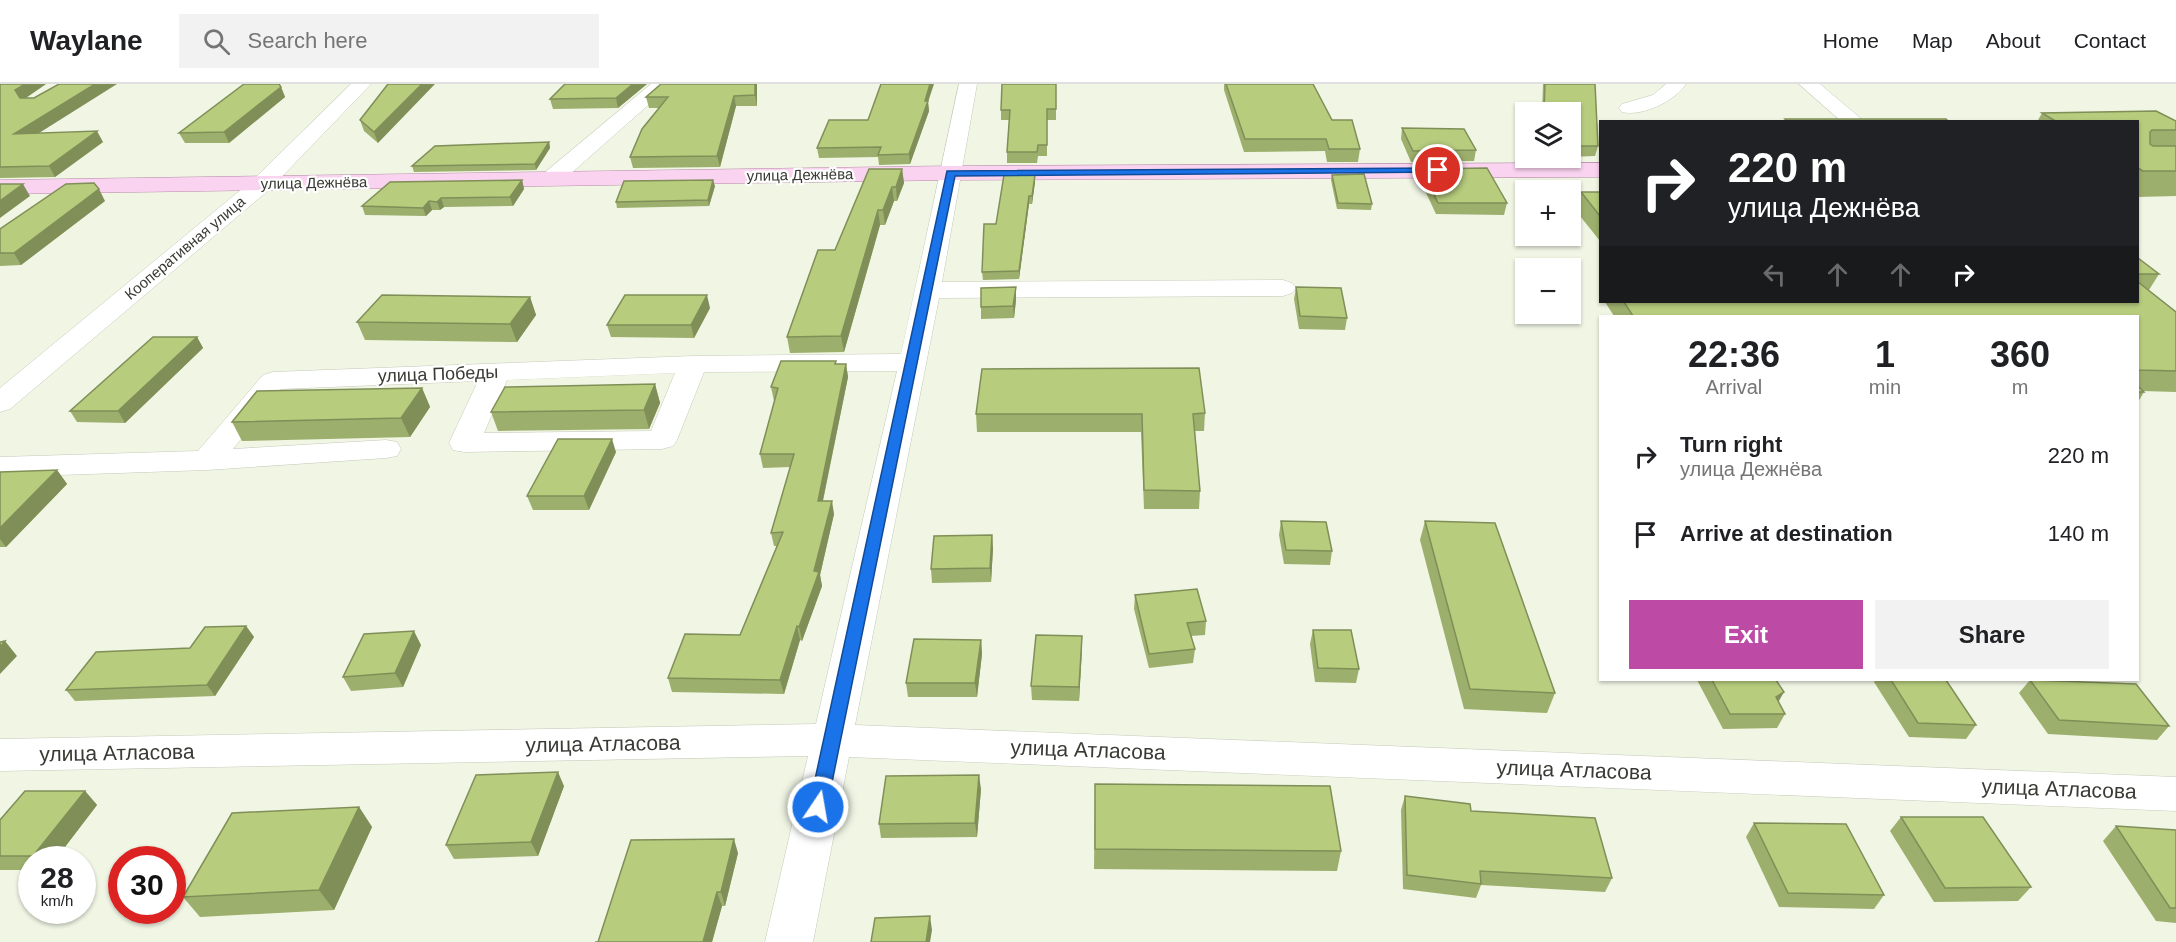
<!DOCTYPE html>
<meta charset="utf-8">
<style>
:root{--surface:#fff;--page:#f2f2f2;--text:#202124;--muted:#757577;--line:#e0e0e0;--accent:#bd4ba6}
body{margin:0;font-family:Helvetica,sans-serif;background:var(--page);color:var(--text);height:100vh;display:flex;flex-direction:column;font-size:22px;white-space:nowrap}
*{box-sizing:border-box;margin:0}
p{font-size:20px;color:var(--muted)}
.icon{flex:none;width:33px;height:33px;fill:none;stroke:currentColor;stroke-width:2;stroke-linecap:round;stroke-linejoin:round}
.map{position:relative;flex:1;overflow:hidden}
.panel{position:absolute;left:1599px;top:231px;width:540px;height:366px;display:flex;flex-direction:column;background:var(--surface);border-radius:0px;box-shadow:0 2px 4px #0004}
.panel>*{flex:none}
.top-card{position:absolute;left:1599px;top:36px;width:540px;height:183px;border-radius:0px;box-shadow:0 2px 4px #0004;background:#202124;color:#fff;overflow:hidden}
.controls{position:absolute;left:1515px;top:18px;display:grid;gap:12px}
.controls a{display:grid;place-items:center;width:66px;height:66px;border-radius:0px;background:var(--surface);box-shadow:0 2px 4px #0004;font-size:30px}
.speed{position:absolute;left:18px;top:762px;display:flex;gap:12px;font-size:30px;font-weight:700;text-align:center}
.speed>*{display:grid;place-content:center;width:78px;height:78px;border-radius:50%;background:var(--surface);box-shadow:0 2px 4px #0004;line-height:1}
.speed small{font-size:15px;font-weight:400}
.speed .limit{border:9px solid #d22;background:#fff;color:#111}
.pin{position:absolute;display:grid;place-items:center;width:51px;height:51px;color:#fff;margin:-26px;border:3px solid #fff;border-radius:50%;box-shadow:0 2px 6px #0007}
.me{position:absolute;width:66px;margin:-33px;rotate:12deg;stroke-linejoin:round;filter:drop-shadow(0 0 4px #0008)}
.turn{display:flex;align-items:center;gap:21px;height:126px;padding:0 30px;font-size:27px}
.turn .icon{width:78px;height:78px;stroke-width:2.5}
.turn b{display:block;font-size:42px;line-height:51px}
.lanes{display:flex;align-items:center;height:57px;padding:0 30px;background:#0003;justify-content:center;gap:30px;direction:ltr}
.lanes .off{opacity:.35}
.eta{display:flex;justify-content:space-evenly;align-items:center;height:102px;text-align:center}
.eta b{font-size:36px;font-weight:600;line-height:42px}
.primary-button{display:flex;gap:12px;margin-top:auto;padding:12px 30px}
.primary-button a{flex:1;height:69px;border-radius:0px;background:var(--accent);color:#fff;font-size:24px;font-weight:600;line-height:69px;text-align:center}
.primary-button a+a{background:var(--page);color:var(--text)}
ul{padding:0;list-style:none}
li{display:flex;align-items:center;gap:18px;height:78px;padding:0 30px}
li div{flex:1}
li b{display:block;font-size:22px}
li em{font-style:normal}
header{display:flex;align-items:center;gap:36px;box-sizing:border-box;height:84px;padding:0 30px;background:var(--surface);border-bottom:2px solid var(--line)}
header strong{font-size:28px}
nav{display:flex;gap:33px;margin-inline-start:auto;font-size:21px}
.search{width:420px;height:54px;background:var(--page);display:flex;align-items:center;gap:15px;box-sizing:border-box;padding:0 21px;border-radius:0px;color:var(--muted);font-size:22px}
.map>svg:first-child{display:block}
</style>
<header>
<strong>Waylane</strong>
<div class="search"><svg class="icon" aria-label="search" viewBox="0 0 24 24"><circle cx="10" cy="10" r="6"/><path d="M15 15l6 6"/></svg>Search here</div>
<nav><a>Home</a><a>Map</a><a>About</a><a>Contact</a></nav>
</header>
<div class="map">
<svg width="2176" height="858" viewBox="0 0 2176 858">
<rect width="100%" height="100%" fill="#f0f5e4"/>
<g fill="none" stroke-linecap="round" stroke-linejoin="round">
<!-- minor casing -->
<g stroke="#c4cab9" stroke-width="1">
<g id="minor">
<path d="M 351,0 L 371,0 L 270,105 L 10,325 L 0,328 L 0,304 L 254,95 Z"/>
<path d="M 651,0 L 672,0 L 559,100 L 551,102 L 543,100 L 540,95 L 543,90 Z"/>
<path d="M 959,0 L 977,0 L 942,198 L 1283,196 L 1292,199 L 1296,204 L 1292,209 L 1283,212 L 939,214 L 855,641 L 2176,693 L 2176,727 L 849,673 L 813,858 L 765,858 L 808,672 L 0,687 L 0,655 L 816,640 L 897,287 L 704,288 L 677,356 L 673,362 L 662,365 L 464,368 L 453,366 L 449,359 L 478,297 L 281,305 L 233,365 L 386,356 L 397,358 L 401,365 L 397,372 L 386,374 L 207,386 L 0,393 L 0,373 L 198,367 L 263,291 L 273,288 L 693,272 L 901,270 ZM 675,289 L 651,347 L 484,349 L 507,296 Z"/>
<path d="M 1666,0 L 1686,0 C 1675,17 1642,33 1622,28 L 1619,24 L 1622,20 L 1653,11 Z"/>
<path d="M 1799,0 L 1820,0 L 1865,38 L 1842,38 Z"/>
</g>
</g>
<!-- major casing -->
<g stroke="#b48ba7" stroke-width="1">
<path id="major" d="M 1600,79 L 1600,93 L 950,96 L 0,110 L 0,96 L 950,82 Z"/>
</g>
<!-- minor -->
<use href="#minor" fill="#fff" fill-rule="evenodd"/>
<!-- major -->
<use href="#major" fill="#fad3f0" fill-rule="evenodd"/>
</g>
<!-- wall -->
<g fill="#9daf6c">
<path d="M 0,0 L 46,0 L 26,14 L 39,49 L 103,58 L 55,93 L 0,94 Z"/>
<path d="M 388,0 L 378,59 L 364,47 L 360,36 Z"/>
<path d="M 647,0 L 618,24 L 553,25 L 550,15 Z"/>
<path d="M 757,0 L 757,22 L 736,22 L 720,83 L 633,84 L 630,73 L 659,24 L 649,24 L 646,13 Z"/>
<path d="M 1056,0 L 1056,36 L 1047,36 L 1047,72 L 1038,72 L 1037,79 L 1007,79 L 1007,68 L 1009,36 L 1001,36 L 1001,26 Z"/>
<path d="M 1224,0 L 1313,0 L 1332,36 L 1360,65 L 1358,78 L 1327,78 L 1325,67 L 1244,68 L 1224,6 Z"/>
<path d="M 1543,0 L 1595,0 L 1598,62 L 1595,72 L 1570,73 L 1570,28 L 1542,28 Z"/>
<path d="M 281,3 L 285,13 L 229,59 L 185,59 L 179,49 Z"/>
<path d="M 928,18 L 929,27 L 910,80 L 879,81 L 878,73 L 819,74 L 817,64 Z"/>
<path d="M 2042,29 L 2176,37 L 2176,112 L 2138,113 L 2138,38 L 2037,38 Z"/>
<path d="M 1402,44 L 1476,66 L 1474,77 L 1411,78 L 1401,55 Z"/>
<path d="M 549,58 L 550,64 L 536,86 L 414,88 L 412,82 Z"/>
<path d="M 902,85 L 904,99 L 897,117 L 894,117 L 885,141 L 880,141 L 844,268 L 790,269 L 787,253 L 835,166 Z"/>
<path d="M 1422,85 L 1507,119 L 1504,131 L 1436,130 L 1420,96 Z"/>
<path d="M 1035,91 L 1035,98 L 1032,120 L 1029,120 L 1019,195 L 983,196 L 982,188 L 996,140 Z"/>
<path d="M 1332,91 L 1372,120 L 1371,126 L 1337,125 L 1331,96 Z"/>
<path d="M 522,96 L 524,105 L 513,122 L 444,123 L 440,126 L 432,126 L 426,132 L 365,131 L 362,122 Z"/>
<path d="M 715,102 L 709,122 L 617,124 L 616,118 Z"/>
<path d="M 1581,108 L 1600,108 L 1600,157 L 1576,127 Z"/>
<path d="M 105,117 L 21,181 L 0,182 L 0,145 Z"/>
<path d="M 2138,174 L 2159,190 L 2149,206 L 2176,228 L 2176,308 L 2143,307 L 2144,308 L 2138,318 L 2138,232 L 1614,232 L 1605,218 L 2138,218 Z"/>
<path d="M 1296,203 L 1347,234 L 1345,246 L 1299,245 L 1294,215 Z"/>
<path d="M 530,213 L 536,231 L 517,258 L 365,256 L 357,238 Z"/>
<path d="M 1016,216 L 1014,234 L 981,235 L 981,223 Z"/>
<path d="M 710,224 L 694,254 L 611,253 L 607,241 Z"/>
<path d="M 197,253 L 203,264 L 125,339 L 77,338 L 70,327 Z"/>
<path d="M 836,277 L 836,280 L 846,280 L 848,293 L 823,417 L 834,430 L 820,491 L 822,502 L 802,557 L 800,556 L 784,610 L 672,608 L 668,594 L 740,551 L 777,462 L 774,462 L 771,449 L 790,383 L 763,384 L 760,370 L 775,317 L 774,317 L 771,303 Z"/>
<path d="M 655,300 L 660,319 L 649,345 L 498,347 L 491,328 Z"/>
<path d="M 422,304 L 430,323 L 410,353 L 242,357 L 232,338 Z"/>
<path d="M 1205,329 L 1204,347 L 1195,347 L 1200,407 L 1199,425 L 1144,425 L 1141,348 L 977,348 L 976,330 Z"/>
<path d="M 616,368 L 589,426 L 533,426 L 527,412 Z"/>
<path d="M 57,386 L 67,400 L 6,463 L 0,463 L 0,388 Z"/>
<path d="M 1281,437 L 1332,467 L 1330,481 L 1284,480 L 1279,451 Z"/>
<path d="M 1425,437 L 1555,609 L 1547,629 L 1464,625 L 1420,456 Z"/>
<path d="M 992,451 L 993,465 L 991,498 L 932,499 L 931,485 Z"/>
<path d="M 1135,511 L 1206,537 L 1205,551 L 1191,552 L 1195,565 L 1193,579 L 1149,584 L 1134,525 Z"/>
<path d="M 246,542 L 254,553 L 215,612 L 75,617 L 66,606 L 190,564 Z"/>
<path d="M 1313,546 L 1359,585 L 1356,599 L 1315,598 L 1310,560 Z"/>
<path d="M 1082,552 L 1079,617 L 1032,616 L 1031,602 Z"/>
<path d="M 981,556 L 982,570 L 977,613 L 908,613 L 906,599 Z"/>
<path d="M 421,561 L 403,603 L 351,607 L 343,593 Z"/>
<path d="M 1697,596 L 1776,596 L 1778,617 L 1785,630 L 1777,644 L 1723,645 Z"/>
<path d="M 1876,596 L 1946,596 L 1976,641 L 1966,655 L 1909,653 L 1874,598 Z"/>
<path d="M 2030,596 L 2169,642 L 2157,656 L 2048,650 L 2019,609 Z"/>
<path d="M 1095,700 L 1341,767 L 1337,787 L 1094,785 Z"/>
<path d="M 564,702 L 538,772 L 454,775 L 446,761 Z"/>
<path d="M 981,705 L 977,753 L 881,754 L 879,740 Z"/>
<path d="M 85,707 L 97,721 L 55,776 L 32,776 L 32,786 L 0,786 L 0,736 Z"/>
<path d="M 1405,712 L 1471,727 L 1612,794 L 1605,808 L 1481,801 L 1476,814 L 1403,805 L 1401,726 Z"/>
<path d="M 359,723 L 372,743 L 334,826 L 200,833 L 183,813 Z"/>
<path d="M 1901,733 L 2031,803 L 2018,817 L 1934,818 L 1890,747 Z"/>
<path d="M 1754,739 L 1884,811 L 1874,825 L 1779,823 L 1746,753 Z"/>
<path d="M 2116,742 L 2176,746 L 2176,839 L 2156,837 L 2103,757 Z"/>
<path d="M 738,769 L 725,822 L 722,822 L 712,858 L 598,858 Z"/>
</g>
<!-- shaded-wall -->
<g fill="#808f58">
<path d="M 25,0 L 46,0 L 21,17 L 15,6 Z"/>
<path d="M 95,0 L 117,0 L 20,61 L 14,50 Z"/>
<path d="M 422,0 L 435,0 L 378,59 L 374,48 Z"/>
<path d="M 633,0 L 647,0 L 618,24 L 616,14 Z"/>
<path d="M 755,0 L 757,0 L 757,22 L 755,11 Z"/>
<path d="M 930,0 L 934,0 L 928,18 L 929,27 L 910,80 L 909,70 Z"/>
<path d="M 281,3 L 285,13 L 229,59 L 224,48 Z"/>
<path d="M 734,12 L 736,22 L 720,83 L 717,72 Z"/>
<path d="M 97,47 L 103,58 L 55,93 L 49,82 Z"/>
<path d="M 549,58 L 550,64 L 536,86 L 535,80 Z"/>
<path d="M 902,85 L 904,99 L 897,117 L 896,103 Z"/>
<path d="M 1035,91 L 1035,98 L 1032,120 L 1032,112 Z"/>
<path d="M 522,96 L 524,105 L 513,122 L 510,113 Z"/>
<path d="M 713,96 L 715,102 L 709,122 L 708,116 Z"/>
<path d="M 23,100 L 30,112 L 0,134 L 0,117 Z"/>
<path d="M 892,103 L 894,117 L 885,141 L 883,126 Z"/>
<path d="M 99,105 L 105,117 L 21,181 L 14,169 Z"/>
<path d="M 1029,112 L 1029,120 L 1019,195 L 1019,187 Z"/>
<path d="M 441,114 L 444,123 L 440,126 L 437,118 Z"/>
<path d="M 429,117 L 432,126 L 426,132 L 423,124 Z"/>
<path d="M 878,126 L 880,141 L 844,268 L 841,252 Z"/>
<path d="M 1016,203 L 1016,216 L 1014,234 L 1013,222 Z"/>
<path d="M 707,211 L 710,224 L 694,254 L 691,241 Z"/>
<path d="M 530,213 L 536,231 L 517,258 L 510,240 Z"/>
<path d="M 197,253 L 203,264 L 125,339 L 118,327 Z"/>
<path d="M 846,280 L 848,293 L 820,430 L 818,417 Z"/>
<path d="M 655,300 L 660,319 L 649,345 L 644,326 Z"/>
<path d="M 422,304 L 430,323 L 410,353 L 401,334 Z"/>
<path d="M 612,355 L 616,368 L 589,426 L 584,412 Z"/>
<path d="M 57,386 L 67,400 L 6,463 L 0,455 L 0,444 Z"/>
<path d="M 832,417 L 834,430 L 820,491 L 822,502 L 802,557 L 799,543 Z"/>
<path d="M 992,451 L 993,465 L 991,498 L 990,484 Z"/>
<path d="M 246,542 L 254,553 L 215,612 L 207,601 Z"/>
<path d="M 797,542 L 800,556 L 784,610 L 780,596 Z"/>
<path d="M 414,547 L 421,561 L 403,603 L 395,589 Z"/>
<path d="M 1082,552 L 1082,566 L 1079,617 L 1079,603 Z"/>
<path d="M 981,556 L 982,570 L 977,613 L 975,599 Z"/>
<path d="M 5,557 L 17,572 L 0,590 L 0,563 Z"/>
<path d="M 1784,608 L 1776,622 L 1776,613 Z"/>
<path d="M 558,688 L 564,702 L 538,772 L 531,758 Z"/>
<path d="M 979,691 L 981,705 L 977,753 L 975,739 Z"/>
<path d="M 85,707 L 97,721 L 55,776 L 36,776 L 33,772 Z"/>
<path d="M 359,723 L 372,743 L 334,826 L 319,806 Z"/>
<path d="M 734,755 L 738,769 L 725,822 L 721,808 Z"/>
<path d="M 717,808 L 722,822 L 712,858 L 703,858 Z"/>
<path d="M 930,832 L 932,846 L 930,858 L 926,858 Z"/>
</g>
<!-- building -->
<g fill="#b7cc7d" stroke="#808f58" stroke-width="1.5">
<path d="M 0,0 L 25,0 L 15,6 L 20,14 L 34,14 L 59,0 L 95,0 L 14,50 L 97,47 L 49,82 L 0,83 Z"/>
<path d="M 244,0 L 279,0 L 281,3 L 224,48 L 179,49 Z"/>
<path d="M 388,0 L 422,0 L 374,48 L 360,36 Z"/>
<path d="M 565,0 L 633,0 L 616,14 L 550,15 Z"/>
<path d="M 661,0 L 755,0 L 755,11 L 734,12 L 717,72 L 630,73 L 642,45 L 668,13 L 646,13 Z"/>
<path d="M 881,0 L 930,0 L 925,17 L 928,17 L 909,70 L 878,71 L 881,63 L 817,64 L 829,36 L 868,36 Z"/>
<path d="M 1002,0 L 1056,0 L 1056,25 L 1047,25 L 1047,61 L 1038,61 L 1037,68 L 1007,68 L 1010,26 L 1001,26 Z"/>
<path d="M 1226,0 L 1313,0 L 1332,36 L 1352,36 L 1360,65 L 1329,65 L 1326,55 L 1245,55 Z"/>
<path d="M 1545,0 L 1595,0 L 1598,62 L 1570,62 L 1570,28 L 1544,28 Z"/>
<path d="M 2156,27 L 2176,37 L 2176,46 L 2152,46 L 2150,48 L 2150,60 L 2153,62 L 2176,62 L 2176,87 L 2143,87 L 2138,84 L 2138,38 L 2057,38 L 2042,29 Z"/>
<path d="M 1785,35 L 1946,35 L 1949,38 L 1788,38 Z"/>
<path d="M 1402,44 L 1464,45 L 1476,66 L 1413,67 Z"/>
<path d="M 549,58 L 535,80 L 412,82 L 435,62 Z"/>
<path d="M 1487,84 L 1507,119 L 1438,119 L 1422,85 Z"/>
<path d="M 869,85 L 902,85 L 896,103 L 892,103 L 883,126 L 878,126 L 841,252 L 787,253 L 818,166 L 835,166 Z"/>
<path d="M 1364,90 L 1372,120 L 1338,119 L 1332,91 Z"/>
<path d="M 1004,91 L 1035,91 L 1032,112 L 1029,112 L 1019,187 L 982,188 L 984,140 L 996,140 Z"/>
<path d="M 522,96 L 510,113 L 441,114 L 437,118 L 429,117 L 423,124 L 362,122 L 390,98 Z"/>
<path d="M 713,96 L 708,116 L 616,118 L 624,97 Z"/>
<path d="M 94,99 L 99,105 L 14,169 L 0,169 L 0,145 L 66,100 Z"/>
<path d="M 0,100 L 23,100 L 0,117 Z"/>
<path d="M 1581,108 L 1600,108 L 1600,132 Z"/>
<path d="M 2138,174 L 2159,190 L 2138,190 Z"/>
<path d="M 2138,198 L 2176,228 L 2176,287 L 2138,286 L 2138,232 L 1633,232 L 1624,218 L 2138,218 Z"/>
<path d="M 1016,203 L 1013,222 L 981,223 L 981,204 Z"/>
<path d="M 1296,203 L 1341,204 L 1347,234 L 1300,232 Z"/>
<path d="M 382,211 L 530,213 L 510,240 L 357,238 Z"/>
<path d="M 625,211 L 707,211 L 691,241 L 607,241 Z"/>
<path d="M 153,253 L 197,253 L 118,327 L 70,327 Z"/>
<path d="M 781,277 L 836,277 L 835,280 L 846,280 L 818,417 L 832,417 L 814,487 L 819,488 L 799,543 L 797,542 L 780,596 L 668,594 L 685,550 L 740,551 L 783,448 L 771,449 L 794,370 L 760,370 L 778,304 L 771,303 Z"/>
<path d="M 1199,284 L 1205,329 L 1193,330 L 1200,407 L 1144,406 L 1142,330 L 976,330 L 982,285 Z"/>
<path d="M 655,300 L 644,326 L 491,328 L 505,303 Z"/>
<path d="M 2138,302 L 2144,308 L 2138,308 Z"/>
<path d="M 422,304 L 401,334 L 232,338 L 257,307 Z"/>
<path d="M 558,355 L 612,355 L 584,412 L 527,412 Z"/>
<path d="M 57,386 L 0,444 L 0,388 Z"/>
<path d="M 1281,437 L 1326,438 L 1332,467 L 1286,466 Z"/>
<path d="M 1425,437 L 1495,439 L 1555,609 L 1470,605 Z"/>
<path d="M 992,451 L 990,484 L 931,485 L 934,452 Z"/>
<path d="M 1197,505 L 1206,537 L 1187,539 L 1195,565 L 1149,570 L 1135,511 Z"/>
<path d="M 246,542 L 207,601 L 66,606 L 96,568 L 190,564 L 205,543 Z"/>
<path d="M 1313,546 L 1351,546 L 1359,585 L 1318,584 Z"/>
<path d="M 414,547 L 395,589 L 343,593 L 364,550 Z"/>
<path d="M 1036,551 L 1082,552 L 1079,603 L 1031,602 Z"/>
<path d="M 914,555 L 981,556 L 975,599 L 906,599 Z"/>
<path d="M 5,557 L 0,563 L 0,558 Z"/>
<path d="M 1712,596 L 1776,596 L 1784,608 L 1776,613 L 1785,630 L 1730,630 Z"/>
<path d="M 1891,596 L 1946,596 L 1976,641 L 1918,639 Z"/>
<path d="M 2030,596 L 2136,600 L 2169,642 L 2059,636 Z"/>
<path d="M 558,688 L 531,758 L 446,761 L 476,691 Z"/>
<path d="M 979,691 L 975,739 L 879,740 L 886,692 Z"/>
<path d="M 1095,700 L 1330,702 L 1341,767 L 1095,765 Z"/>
<path d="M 25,707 L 85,707 L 33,772 L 0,772 L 0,736 Z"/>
<path d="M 1405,712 L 1470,720 L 1471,727 L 1595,734 L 1612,794 L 1480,787 L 1481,800 L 1407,791 Z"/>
<path d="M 359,723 L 319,806 L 183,813 L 232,729 Z"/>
<path d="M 1901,733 L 1983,733 L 2031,803 L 1945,804 Z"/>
<path d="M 1754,739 L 1846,740 L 1884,811 L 1788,809 Z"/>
<path d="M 2116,742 L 2176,746 L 2176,824 L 2170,824 Z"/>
<path d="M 734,755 L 721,808 L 717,808 L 703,858 L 595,858 L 598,858 L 631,756 Z"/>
<path d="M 930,832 L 926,858 L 871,858 L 875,834 Z"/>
</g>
<!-- route -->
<path fill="#1a73e8" stroke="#114b97" stroke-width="1.5" d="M 1438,84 L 1443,86 L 1441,88 L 955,92 L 827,723 L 824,728 L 818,730 L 812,728 L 809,723 L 947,87 Z"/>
<g text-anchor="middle" stroke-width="4.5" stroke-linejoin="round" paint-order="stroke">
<!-- far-street labels -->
<g font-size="15" fill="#383a33" stroke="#fff">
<text transform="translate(800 91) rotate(-1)" y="5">улица Дежнёва</text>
<text transform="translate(314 99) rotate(-1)" y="5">улица Дежнёва</text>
<text transform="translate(185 164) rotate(-40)" y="5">Кооперативная улица</text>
</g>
<!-- street labels -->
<g font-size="18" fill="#383a33" stroke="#fff">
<text transform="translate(438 290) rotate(-2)" y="6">улица Победы</text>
</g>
<!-- near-street labels -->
<g font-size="21" fill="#383a33" stroke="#fff">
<text transform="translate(603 660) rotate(-1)" y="7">улица Атласова</text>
<text transform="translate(1088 666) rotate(2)" y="7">улица Атласова</text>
<text transform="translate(117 669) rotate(-1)" y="7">улица Атласова</text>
<text transform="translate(1574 686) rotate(2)" y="7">улица Атласова</text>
<text transform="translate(2059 705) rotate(2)" y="7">улица Атласова</text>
</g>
</g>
</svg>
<div class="controls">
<a><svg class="icon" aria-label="layers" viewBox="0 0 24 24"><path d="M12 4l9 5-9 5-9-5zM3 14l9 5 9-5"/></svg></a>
<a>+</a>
<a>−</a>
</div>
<div class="speed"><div>28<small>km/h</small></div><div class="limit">30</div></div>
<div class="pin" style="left:1438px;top:86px;background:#d93025"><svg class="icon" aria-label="arrive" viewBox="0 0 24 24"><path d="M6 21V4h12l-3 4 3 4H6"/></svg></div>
<svg class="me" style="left:818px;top:723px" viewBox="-20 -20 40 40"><circle r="17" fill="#1a73e8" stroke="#fff" stroke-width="3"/><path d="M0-11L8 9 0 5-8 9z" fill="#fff"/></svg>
<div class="top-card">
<div class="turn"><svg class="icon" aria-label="right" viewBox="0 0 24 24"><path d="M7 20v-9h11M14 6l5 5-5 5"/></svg><div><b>220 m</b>улица Дежнёва</div></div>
<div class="lanes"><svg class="icon off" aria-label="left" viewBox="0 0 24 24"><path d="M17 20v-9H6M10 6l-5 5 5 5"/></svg><svg class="icon off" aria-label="ahead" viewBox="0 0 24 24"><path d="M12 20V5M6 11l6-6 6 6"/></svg><svg class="icon off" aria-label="ahead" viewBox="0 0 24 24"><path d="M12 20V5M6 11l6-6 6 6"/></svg><svg class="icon" aria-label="right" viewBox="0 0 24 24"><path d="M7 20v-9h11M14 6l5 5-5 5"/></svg></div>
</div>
<section class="panel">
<div class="eta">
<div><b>22:36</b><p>Arrival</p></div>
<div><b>1</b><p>min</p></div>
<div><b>360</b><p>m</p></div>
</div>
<ul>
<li><svg class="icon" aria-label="right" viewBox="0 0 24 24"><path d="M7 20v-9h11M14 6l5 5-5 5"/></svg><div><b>Turn right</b><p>улица Дежнёва</p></div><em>220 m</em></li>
<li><svg class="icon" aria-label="arrive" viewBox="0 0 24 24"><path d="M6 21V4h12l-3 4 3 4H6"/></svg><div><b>Arrive at destination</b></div><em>140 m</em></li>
</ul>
<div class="primary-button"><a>Exit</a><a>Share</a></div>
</section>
</div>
